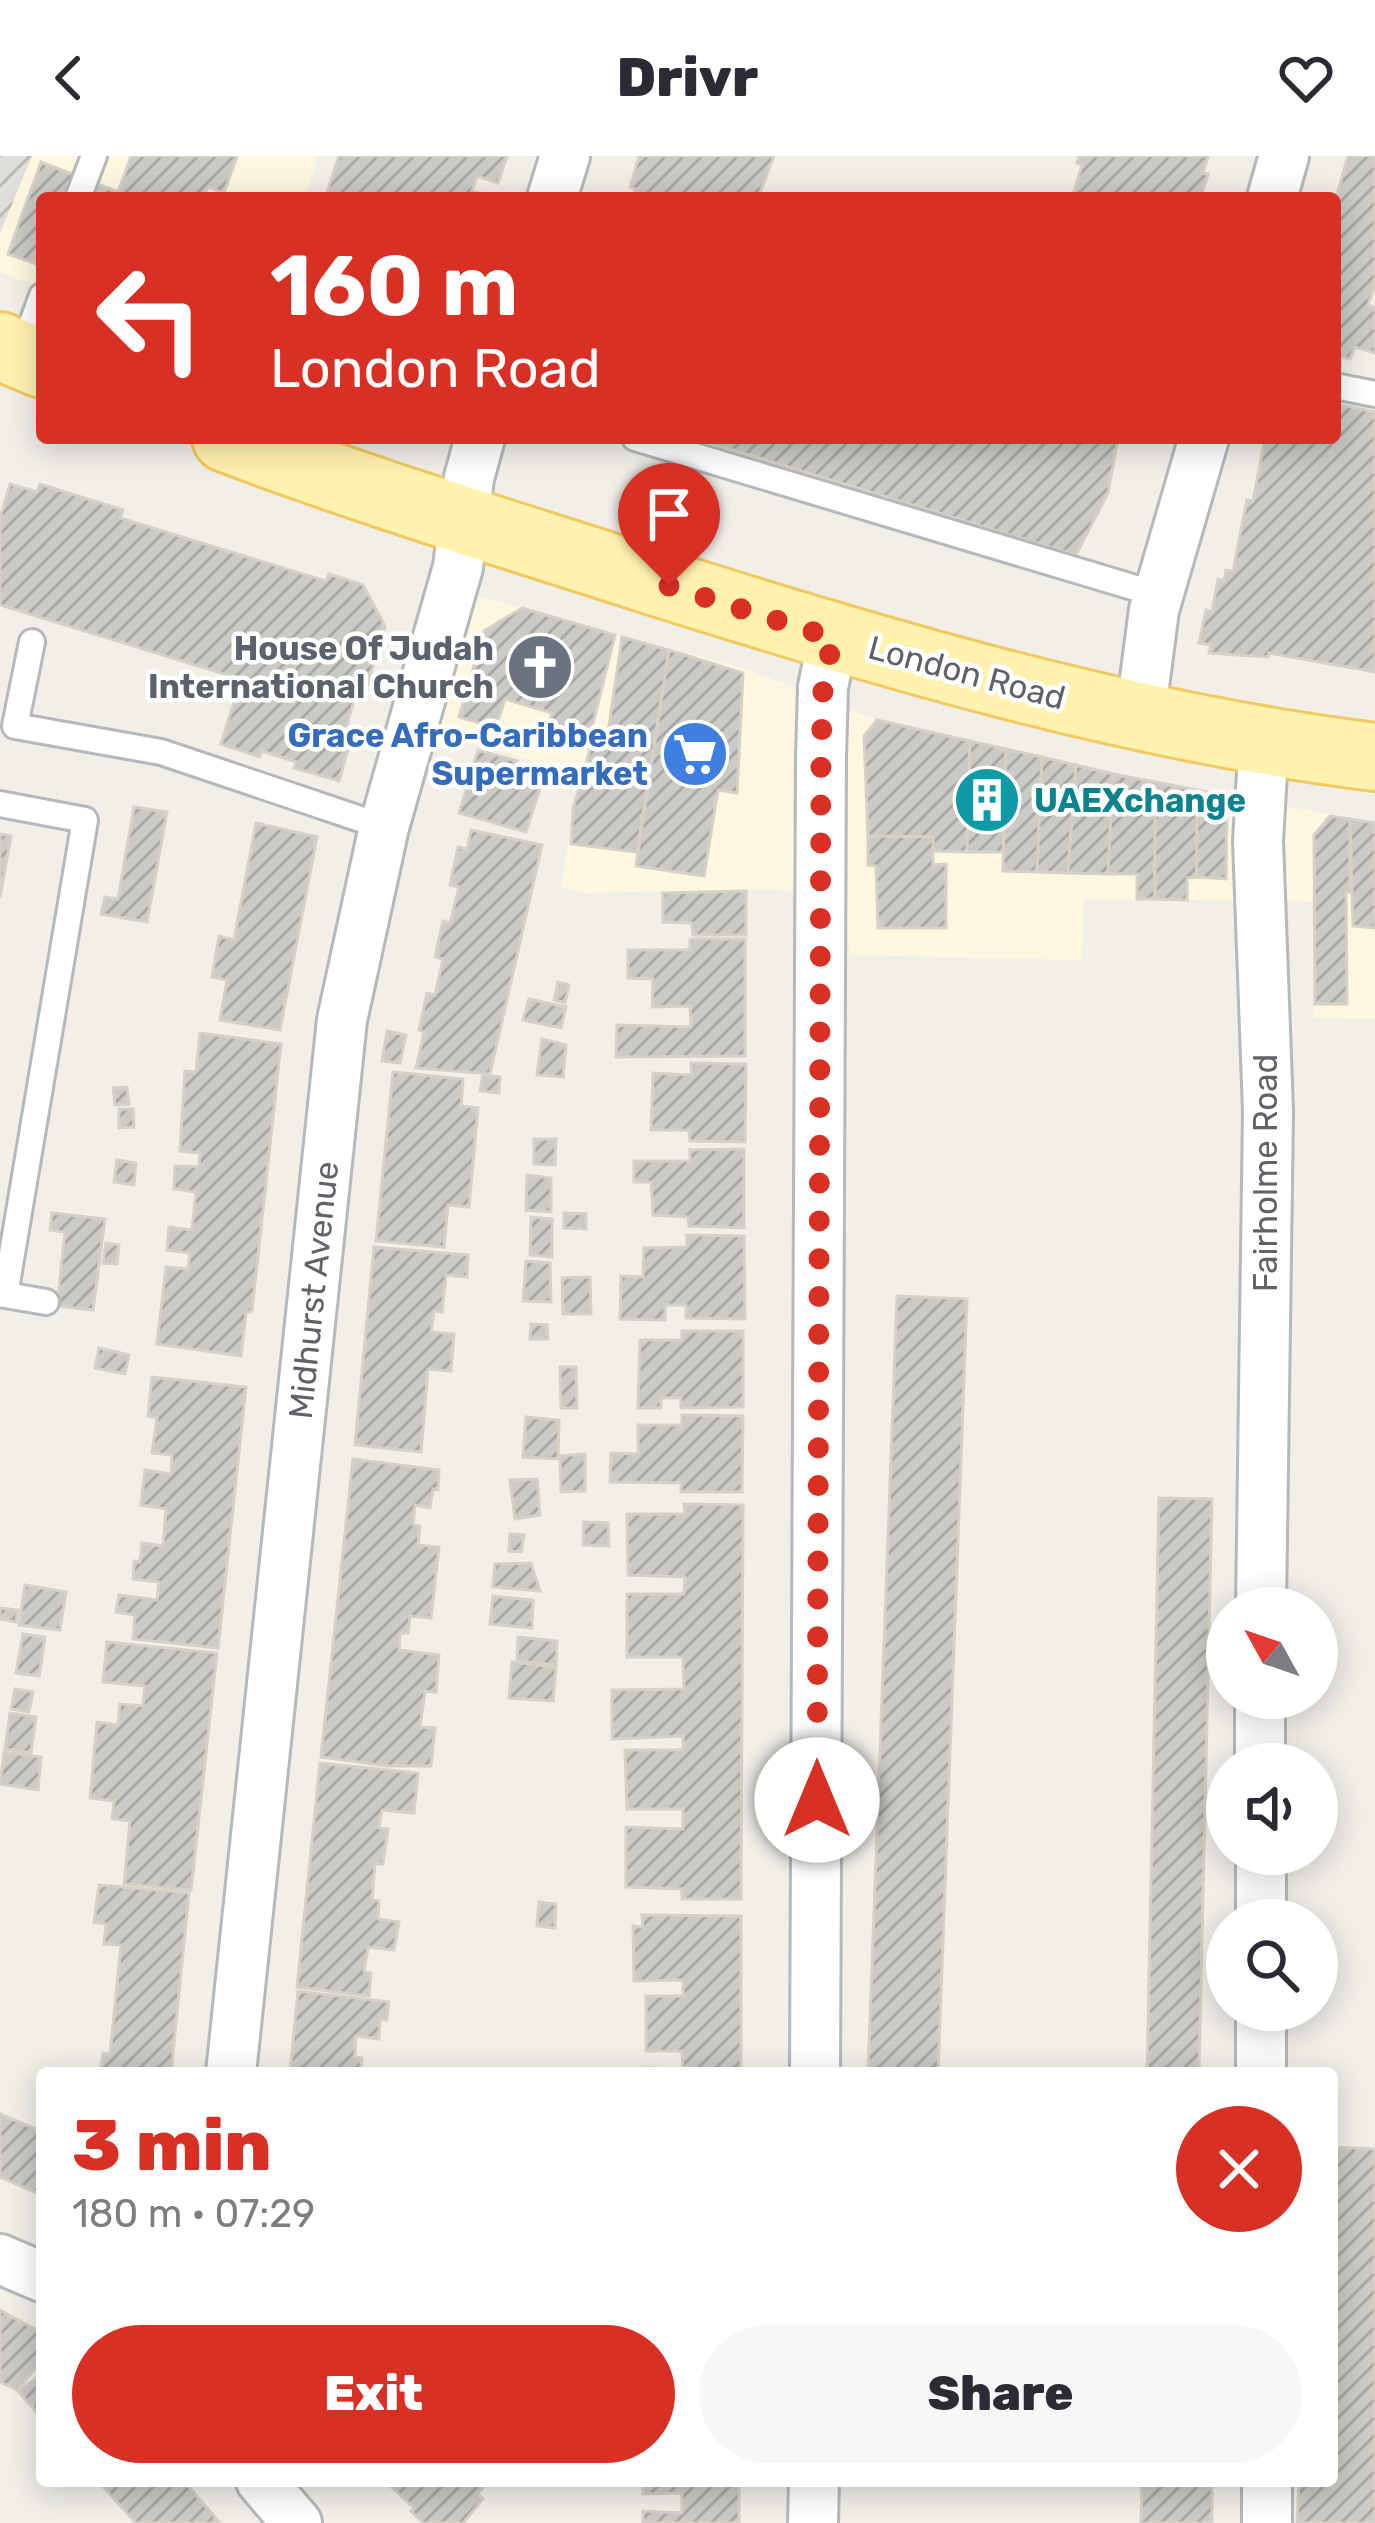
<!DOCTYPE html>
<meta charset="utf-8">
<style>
:root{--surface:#fff;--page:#f7f7f7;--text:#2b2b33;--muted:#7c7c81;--accent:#d93025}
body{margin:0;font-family:Rubik,sans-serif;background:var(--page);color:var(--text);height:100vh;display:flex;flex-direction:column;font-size:45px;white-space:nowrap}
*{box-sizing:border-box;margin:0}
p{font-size:39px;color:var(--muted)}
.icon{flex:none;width:66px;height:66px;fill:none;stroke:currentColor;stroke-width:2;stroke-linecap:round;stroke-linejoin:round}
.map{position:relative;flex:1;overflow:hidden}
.side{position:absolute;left:36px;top:1911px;width:1302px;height:420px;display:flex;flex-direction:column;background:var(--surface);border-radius:12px;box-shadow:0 6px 30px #0003}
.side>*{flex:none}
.top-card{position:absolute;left:36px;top:36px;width:1305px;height:252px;border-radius:12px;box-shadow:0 6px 30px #0003;background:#d93025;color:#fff;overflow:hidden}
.needle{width:78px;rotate:310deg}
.tools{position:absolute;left:1206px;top:1431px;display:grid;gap:24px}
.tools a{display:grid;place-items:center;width:132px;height:132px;border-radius:50%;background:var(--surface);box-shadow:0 6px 30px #0003;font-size:60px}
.pin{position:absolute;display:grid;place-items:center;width:102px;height:102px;color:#fff;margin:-123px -51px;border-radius:50% 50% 50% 0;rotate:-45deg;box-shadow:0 0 12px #0007}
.pin .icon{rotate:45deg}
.me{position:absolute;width:132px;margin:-66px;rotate:0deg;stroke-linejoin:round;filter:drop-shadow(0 0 9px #0008)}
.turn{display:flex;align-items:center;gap:42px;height:252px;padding:0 36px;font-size:54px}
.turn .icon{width:156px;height:156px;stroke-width:2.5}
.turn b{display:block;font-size:84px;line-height:102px}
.round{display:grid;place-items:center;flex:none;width:126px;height:126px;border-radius:63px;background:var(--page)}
.headline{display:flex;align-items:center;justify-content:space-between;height:204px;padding:0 36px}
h1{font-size:72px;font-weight:800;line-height:90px;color:var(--accent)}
.cta{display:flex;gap:24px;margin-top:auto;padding:24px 36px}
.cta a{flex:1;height:138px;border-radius:72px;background:var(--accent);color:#fff;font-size:48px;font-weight:800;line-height:138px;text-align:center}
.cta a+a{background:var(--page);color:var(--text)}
header{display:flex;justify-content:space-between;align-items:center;height:156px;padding:0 36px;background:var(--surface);font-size:54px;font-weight:800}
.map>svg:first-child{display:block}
</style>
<header><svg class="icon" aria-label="back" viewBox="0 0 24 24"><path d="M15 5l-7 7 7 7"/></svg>Drivr<svg class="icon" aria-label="heart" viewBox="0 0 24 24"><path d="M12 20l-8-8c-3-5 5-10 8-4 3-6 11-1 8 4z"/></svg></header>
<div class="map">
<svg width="1375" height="2367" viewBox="0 0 1375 2367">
<defs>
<pattern id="industrial-furrows" width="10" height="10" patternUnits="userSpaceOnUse" patternTransform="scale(3)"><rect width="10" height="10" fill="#e0deda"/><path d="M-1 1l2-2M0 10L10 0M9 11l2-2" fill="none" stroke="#b9b8b5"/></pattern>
<pattern id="building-hatch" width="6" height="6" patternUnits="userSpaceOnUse" patternTransform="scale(3)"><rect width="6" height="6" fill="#cccac5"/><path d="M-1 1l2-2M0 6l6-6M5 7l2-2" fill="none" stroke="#a9a8a4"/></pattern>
</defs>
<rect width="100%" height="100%" fill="#f1efe8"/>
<!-- commercial -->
<g fill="#fef7e0">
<path d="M 32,0 L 318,0 L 305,42 L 42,42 L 42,132 L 0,116 L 0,77 Z"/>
<path d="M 474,439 L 746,513 L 877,564 L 1114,618 L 1375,667 L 1375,863 L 1314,862 L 1314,745 L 1083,743 L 1082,804 L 850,799 L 844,750 L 776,733 L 584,737 L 561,731 L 578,627 L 528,612 L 531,604 L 437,577 Z"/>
</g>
<!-- industrial -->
<path fill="url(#industrial-furrows)" d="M 0,0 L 32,0 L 0,77 Z"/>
<!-- building -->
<g fill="url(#building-hatch)" stroke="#d6d1c6" stroke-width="3">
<path d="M 131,0 L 237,0 L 224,37 L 208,31 L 204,42 L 42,42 L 42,110 L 8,98 L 41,6 L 118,36 Z"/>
<path d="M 339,0 L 507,0 L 498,27 L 477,20 L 472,35 L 484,38 L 483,42 L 325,42 Z"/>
<path d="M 639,0 L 774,0 L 758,42 L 633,42 L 635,33 L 630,31 Z"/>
<path d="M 1079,0 L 1208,0 L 1203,17 L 1208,18 L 1201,42 L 1072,42 L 1082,9 L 1077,7 Z"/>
<path d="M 1348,0 L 1375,0 L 1375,130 L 1368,149 L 1375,151 L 1375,197 L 1355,191 L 1350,203 L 1335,200 L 1335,45 Z"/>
<path d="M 1335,248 L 1375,256 L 1375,516 L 1269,497 L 1268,501 L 1209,497 L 1211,489 L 1199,487 L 1206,454 L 1212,456 L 1218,423 L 1224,425 L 1226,414 L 1233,415 L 1247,344 L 1253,345 L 1265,282 L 1335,282 Z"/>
<path d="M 694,282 L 1118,282 L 1108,337 L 1076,399 Z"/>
<path d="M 10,328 L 37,336 L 40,328 L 123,354 L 120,362 L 326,425 L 329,418 L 363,429 L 385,470 L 364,540 L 356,537 L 343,583 L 350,586 L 339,625 L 294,612 L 296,606 L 262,595 L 260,601 L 221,588 L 241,523 L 0,449 L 0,362 Z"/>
<path d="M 522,452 L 615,479 L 587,592 L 546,580 L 552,557 L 505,543 L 496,572 L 459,561 L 484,475 Z"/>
<path d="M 622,481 L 669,494 L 637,696 L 571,688 L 573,653 L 594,580 L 607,583 Z"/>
<path d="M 669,494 L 743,517 L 737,637 L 718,634 L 704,720 L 636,710 Z"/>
<path d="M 877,564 L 970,585 L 967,696 L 933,695 L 933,681 L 868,680 L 864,580 Z"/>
<path d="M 970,585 L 1006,593 L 1003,696 L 967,696 Z"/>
<path d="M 1006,593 L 1042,601 L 1037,716 L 1003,715 Z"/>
<path d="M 478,594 L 517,605 L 515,613 L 543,623 L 526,676 L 459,657 Z"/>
<path d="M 1042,601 L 1076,609 L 1068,717 L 1037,716 Z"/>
<path d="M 1076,609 L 1113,618 L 1108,718 L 1068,717 Z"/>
<path d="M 1113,618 L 1155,626 L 1155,743 L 1137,743 L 1137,718 L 1108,718 Z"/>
<path d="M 1155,626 L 1197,634 L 1197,721 L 1187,722 L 1187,744 L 1155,743 Z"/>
<path d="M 1197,634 L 1227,639 L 1226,723 L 1197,721 Z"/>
<path d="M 134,651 L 167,656 L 147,766 L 101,758 L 105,741 L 118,743 Z"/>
<path d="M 1330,660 L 1350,663 L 1350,736 L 1346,736 L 1347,848 L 1315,848 L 1314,679 Z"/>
<path d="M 1350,663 L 1375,667 L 1375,772 L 1353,770 Z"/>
<path d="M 256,667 L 317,681 L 280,874 L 220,864 L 227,824 L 212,821 L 219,780 L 234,784 Z"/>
<path d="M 471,674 L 542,689 L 490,918 L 416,912 L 424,876 L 419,874 L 427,837 L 435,839 L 443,803 L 435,801 L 443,765 L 450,767 L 459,731 L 450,729 L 458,691 L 467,693 Z"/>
<path d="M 0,678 L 11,680 L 0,741 Z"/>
<path d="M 868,680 L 933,681 L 933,709 L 946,708 L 946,772 L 878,772 L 876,710 L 868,709 Z"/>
<path d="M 746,735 L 746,779 L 693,779 L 692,767 L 663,766 L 663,737 Z"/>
<path d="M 690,783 L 745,783 L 745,900 L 616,901 L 617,869 L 691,871 L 690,850 L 652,851 L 653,823 L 628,822 L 628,794 L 690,794 Z"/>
<path d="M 558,826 L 569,829 L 565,847 L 554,844 Z"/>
<path d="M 529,843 L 566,851 L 561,872 L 523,864 Z"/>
<path d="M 387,875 L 406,879 L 400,907 L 382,905 Z"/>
<path d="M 200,877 L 281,888 L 252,1155 L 246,1157 L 241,1200 L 157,1188 L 166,1111 L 188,1113 L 190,1097 L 167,1094 L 169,1071 L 192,1074 L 196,1036 L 174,1033 L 175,1010 L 199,1011 L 200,997 L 180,995 L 185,915 L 196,916 Z"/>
<path d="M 542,883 L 566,889 L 563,921 L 537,919 Z"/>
<path d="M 691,907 L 746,908 L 745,986 L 690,985 L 689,974 L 651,974 L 653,917 L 692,919 Z"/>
<path d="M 393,916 L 463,923 L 461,950 L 478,952 L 469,1051 L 448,1049 L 444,1091 L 376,1085 Z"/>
<path d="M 483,919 L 500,921 L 499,937 L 480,935 Z"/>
<path d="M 127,931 L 129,948 L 115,949 L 113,932 Z"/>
<path d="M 119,953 L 133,953 L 134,971 L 119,972 Z"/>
<path d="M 534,983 L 556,983 L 555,1009 L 534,1008 Z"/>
<path d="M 744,993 L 744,1072 L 689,1070 L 688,1061 L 653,1059 L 651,1026 L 634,1026 L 634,1005 L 690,1005 L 690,994 Z"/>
<path d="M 117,1004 L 136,1007 L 134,1029 L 114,1026 Z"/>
<path d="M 527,1019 L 551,1022 L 551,1056 L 526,1054 Z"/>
<path d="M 52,1057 L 105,1063 L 93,1154 L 57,1150 L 65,1076 L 50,1074 Z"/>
<path d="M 564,1057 L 586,1058 L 586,1073 L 564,1072 Z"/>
<path d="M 531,1061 L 552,1063 L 552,1101 L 530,1099 Z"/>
<path d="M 687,1079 L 744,1080 L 745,1163 L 686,1162 L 686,1149 L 665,1149 L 665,1164 L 620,1163 L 621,1120 L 643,1121 L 644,1092 L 687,1091 Z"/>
<path d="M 106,1087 L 119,1089 L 117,1108 L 103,1107 Z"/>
<path d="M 374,1091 L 468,1099 L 467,1121 L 446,1119 L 442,1156 L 434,1155 L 431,1176 L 454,1178 L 451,1215 L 428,1213 L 421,1296 L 355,1289 Z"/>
<path d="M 526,1105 L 550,1107 L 551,1146 L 523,1145 Z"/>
<path d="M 590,1121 L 591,1158 L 563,1158 L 562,1122 Z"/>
<path d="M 897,1140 L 967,1143 L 938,1917 L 868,1917 Z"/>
<path d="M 531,1168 L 547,1169 L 548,1183 L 530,1183 Z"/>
<path d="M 682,1175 L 743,1175 L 743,1251 L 681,1252 L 681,1242 L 661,1242 L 661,1252 L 638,1252 L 640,1184 L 682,1184 Z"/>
<path d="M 99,1192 L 129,1199 L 125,1218 L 95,1212 Z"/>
<path d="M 560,1211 L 576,1211 L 577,1252 L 561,1252 Z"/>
<path d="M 152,1221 L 246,1231 L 218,1492 L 133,1483 L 135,1459 L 116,1456 L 119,1439 L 157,1444 L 159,1426 L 133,1423 L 134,1405 L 140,1406 L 142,1387 L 163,1390 L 166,1353 L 141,1349 L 145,1314 L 171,1318 L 172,1299 L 152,1297 L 157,1262 L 148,1260 Z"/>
<path d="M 682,1259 L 743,1260 L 742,1336 L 681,1336 L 681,1327 L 610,1326 L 611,1297 L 638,1298 L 638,1269 L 682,1269 Z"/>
<path d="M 526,1261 L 559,1264 L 558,1303 L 523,1301 Z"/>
<path d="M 585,1298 L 585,1335 L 561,1336 L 560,1300 Z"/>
<path d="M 353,1303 L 439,1314 L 438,1334 L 433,1333 L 430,1352 L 415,1349 L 413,1369 L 420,1370 L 418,1389 L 439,1391 L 431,1462 L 410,1460 L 408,1477 L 400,1477 L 399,1494 L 439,1499 L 436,1536 L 425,1535 L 420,1571 L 435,1572 L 431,1610 L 387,1610 L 321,1601 Z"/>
<path d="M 537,1323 L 540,1359 L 515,1363 L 510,1324 Z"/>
<path d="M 1159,1342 L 1212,1343 L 1199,1917 L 1147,1917 Z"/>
<path d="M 684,1348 L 743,1349 L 741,1743 L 682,1743 L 682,1733 L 626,1731 L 626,1671 L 683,1673 L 683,1653 L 627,1653 L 625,1594 L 683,1594 L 683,1580 L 612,1583 L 612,1534 L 684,1533 L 683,1501 L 627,1501 L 627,1438 L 684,1438 L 685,1421 L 628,1419 L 627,1358 L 685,1358 Z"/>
<path d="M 584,1366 L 608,1367 L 609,1390 L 583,1389 Z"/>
<path d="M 510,1378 L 524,1379 L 521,1396 L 509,1395 Z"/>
<path d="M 531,1407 L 540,1435 L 493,1431 L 495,1408 Z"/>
<path d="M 25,1429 L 66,1436 L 60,1474 L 19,1469 Z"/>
<path d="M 493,1440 L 533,1444 L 532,1472 L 490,1468 Z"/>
<path d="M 0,1452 L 18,1454 L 16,1466 L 0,1463 Z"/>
<path d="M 23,1478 L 45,1481 L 39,1520 L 16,1517 Z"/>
<path d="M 518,1481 L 557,1485 L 556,1509 L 517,1505 Z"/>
<path d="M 107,1486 L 217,1497 L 191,1734 L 124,1728 L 130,1665 L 112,1663 L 114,1645 L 90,1642 L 97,1566 L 118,1569 L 120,1548 L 143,1550 L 145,1530 L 103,1526 Z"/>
<path d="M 512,1506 L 556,1511 L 553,1545 L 509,1542 Z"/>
<path d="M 15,1533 L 33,1536 L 29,1556 L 11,1553 Z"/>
<path d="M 10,1557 L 36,1561 L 31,1597 L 5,1593 Z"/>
<path d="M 4,1596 L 41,1601 L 38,1634 L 0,1628 Z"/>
<path d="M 320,1607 L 418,1617 L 414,1657 L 382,1654 L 379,1672 L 388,1673 L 383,1708 L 375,1708 L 372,1744 L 379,1745 L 378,1763 L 399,1766 L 394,1794 L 368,1791 L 364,1816 L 371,1817 L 369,1840 L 297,1831 Z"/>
<path d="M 99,1729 L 189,1737 L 171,1917 L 100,1917 L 103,1897 L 110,1898 L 121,1789 L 104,1788 L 106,1768 L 94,1766 Z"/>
<path d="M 539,1746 L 556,1748 L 555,1772 L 537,1770 Z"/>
<path d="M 642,1759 L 741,1760 L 741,1917 L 646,1917 L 646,1912 L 683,1913 L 682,1895 L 646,1895 L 646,1840 L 683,1840 L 683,1824 L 634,1825 L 633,1770 L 643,1771 Z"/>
<path d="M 298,1835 L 389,1846 L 387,1864 L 380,1863 L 379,1883 L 356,1880 L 355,1901 L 362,1902 L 360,1917 L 290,1917 Z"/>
<path d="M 0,1958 L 38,1974 L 42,1964 L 42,2039 L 0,2021 Z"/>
<path d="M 1332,1991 L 1375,1993 L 1375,2367 L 1297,2367 L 1299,2325 L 1332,2325 Z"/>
<path d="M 0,2154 L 42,2177 L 42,2205 L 17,2234 L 0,2226 Z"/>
<path d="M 42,2219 L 42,2262 L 17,2234 Z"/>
<path d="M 98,2325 L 184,2325 L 220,2367 L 136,2367 Z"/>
<path d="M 385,2325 L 489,2325 L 477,2338 L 483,2343 L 463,2367 L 423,2367 L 411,2355 L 414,2352 Z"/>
<path d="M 643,2325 L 739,2325 L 739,2367 L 643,2367 L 643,2355 L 682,2357 L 682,2337 L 643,2338 Z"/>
<path d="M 1142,2325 L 1212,2325 L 1212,2367 L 1141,2367 Z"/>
</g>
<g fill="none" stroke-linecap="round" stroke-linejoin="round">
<!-- lane casing -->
<g stroke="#b5b8bc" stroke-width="30">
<g id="lane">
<path d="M 78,42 L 94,0"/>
<path d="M 22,194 L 42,140"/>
<path d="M 1335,230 L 1375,238"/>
<path d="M 635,282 L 1159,439"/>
<path d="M 32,486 L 15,570 L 161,596 L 384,671"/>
<path d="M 0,648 L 85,664 L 5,1139"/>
<path d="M 0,1138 L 46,1146"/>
</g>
</g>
<!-- street casing -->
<g stroke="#b5b8bc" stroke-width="54">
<g id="street">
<path d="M 552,42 L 565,0"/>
<path d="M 1272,42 L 1284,0"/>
<path d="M 1140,561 L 1154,454 L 1204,282"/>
<path d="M 1261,1452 L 1268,955 L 1258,685 L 1264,583"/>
<path d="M 1260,1542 L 1260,1608"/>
<path d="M 1261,1698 L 1261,1764"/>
<path d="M 1261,1854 L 1261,1917"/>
<path d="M 231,1917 L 342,864 L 384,671 L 458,411 L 469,322 L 480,282"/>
<path d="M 815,1917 L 821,601 L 823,531 L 833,482"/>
<path d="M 0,2103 L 42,2121"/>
<path d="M 261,2325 L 297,2367"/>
<path d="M 1267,2325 L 1267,2367"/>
<path d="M 813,2367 L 814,2325"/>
</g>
</g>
<!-- primary casing -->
<g stroke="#f2c960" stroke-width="72">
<g id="primary">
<path d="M 0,190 L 42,208"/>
<path d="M 226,282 C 362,334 502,376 641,421 C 881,497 1125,570 1375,601"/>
</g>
</g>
<!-- lane -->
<use href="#lane" stroke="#fff" stroke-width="24"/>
<!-- street -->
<use href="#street" stroke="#fff" stroke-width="48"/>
<!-- primary -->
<use href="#primary" stroke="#fff2af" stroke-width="66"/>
</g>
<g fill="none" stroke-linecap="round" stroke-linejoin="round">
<!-- route -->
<path stroke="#d93025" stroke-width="21" stroke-dasharray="0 37.8" d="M 669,430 L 833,482 L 823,531 L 821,601 L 817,1644"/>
</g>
<!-- icons -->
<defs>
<g id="church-disc" transform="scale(3.45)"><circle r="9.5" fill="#6b7280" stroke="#fff"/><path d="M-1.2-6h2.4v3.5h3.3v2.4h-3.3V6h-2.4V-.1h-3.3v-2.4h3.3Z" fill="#fff"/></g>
<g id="supermarket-disc" transform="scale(3.45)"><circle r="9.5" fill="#3f7fe0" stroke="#fff"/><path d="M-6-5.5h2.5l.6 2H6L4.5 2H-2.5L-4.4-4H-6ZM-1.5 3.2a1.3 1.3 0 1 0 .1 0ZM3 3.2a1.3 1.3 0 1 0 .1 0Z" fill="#fff"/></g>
<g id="building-disc" transform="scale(3.45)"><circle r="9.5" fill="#0f9aa8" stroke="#fff"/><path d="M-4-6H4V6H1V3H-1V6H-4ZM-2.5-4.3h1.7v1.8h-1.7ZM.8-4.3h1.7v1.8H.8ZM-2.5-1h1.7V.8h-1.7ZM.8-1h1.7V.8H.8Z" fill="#fff"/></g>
</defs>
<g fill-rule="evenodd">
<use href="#church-disc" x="540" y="511"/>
<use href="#supermarket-disc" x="695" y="598"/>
<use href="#building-disc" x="987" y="644"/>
</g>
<g text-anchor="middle" stroke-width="9" stroke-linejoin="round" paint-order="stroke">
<!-- worship labels -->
<g font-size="33" font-weight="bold" fill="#5b616d" stroke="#fff" text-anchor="end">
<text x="494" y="504">House Of Judah<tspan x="494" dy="38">International Church</tspan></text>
</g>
<!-- street labels -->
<g font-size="33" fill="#5f6368" stroke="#fff">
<text transform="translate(967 516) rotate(15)" y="12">London Road</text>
<text transform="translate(1265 1017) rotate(-90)" y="12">Fairholme Road</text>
<text transform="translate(313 1134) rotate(-84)" y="12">Midhurst Avenue</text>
</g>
<!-- shop labels -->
<g font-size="33" font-weight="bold" fill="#366cbe" stroke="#fff" text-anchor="end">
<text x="648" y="591">Grace Afro-Caribbean<tspan x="648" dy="38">Supermarket</tspan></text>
</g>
<!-- culture labels -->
<g font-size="33" font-weight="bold" fill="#0d838f" stroke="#fff" text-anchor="start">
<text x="1034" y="656">UAEXchange</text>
</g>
</g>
</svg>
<div class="tools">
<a><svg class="needle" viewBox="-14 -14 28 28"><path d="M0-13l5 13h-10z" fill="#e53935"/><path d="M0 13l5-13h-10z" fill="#7c7c81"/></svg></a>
<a><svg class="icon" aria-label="sound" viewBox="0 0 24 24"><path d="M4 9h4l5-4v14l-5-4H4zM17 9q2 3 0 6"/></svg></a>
<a><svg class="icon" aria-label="search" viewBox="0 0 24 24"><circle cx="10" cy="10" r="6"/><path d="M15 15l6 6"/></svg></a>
</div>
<div class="pin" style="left:669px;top:430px;background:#d93025"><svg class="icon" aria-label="arrive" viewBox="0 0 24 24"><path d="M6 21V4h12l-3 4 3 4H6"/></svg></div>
<svg class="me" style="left:817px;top:1644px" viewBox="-20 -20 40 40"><circle r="19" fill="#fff"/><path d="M0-13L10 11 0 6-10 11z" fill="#d93025"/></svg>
<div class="top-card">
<div class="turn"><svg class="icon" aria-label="left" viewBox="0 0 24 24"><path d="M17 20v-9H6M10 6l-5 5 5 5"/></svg><div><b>160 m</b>London Road</div></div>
</div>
<section class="side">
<div class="headline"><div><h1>3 min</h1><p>180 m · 07:29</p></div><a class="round" style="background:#d93025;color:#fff"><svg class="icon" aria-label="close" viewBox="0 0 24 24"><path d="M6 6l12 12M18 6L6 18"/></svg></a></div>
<div class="cta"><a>Exit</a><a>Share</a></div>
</section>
</div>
